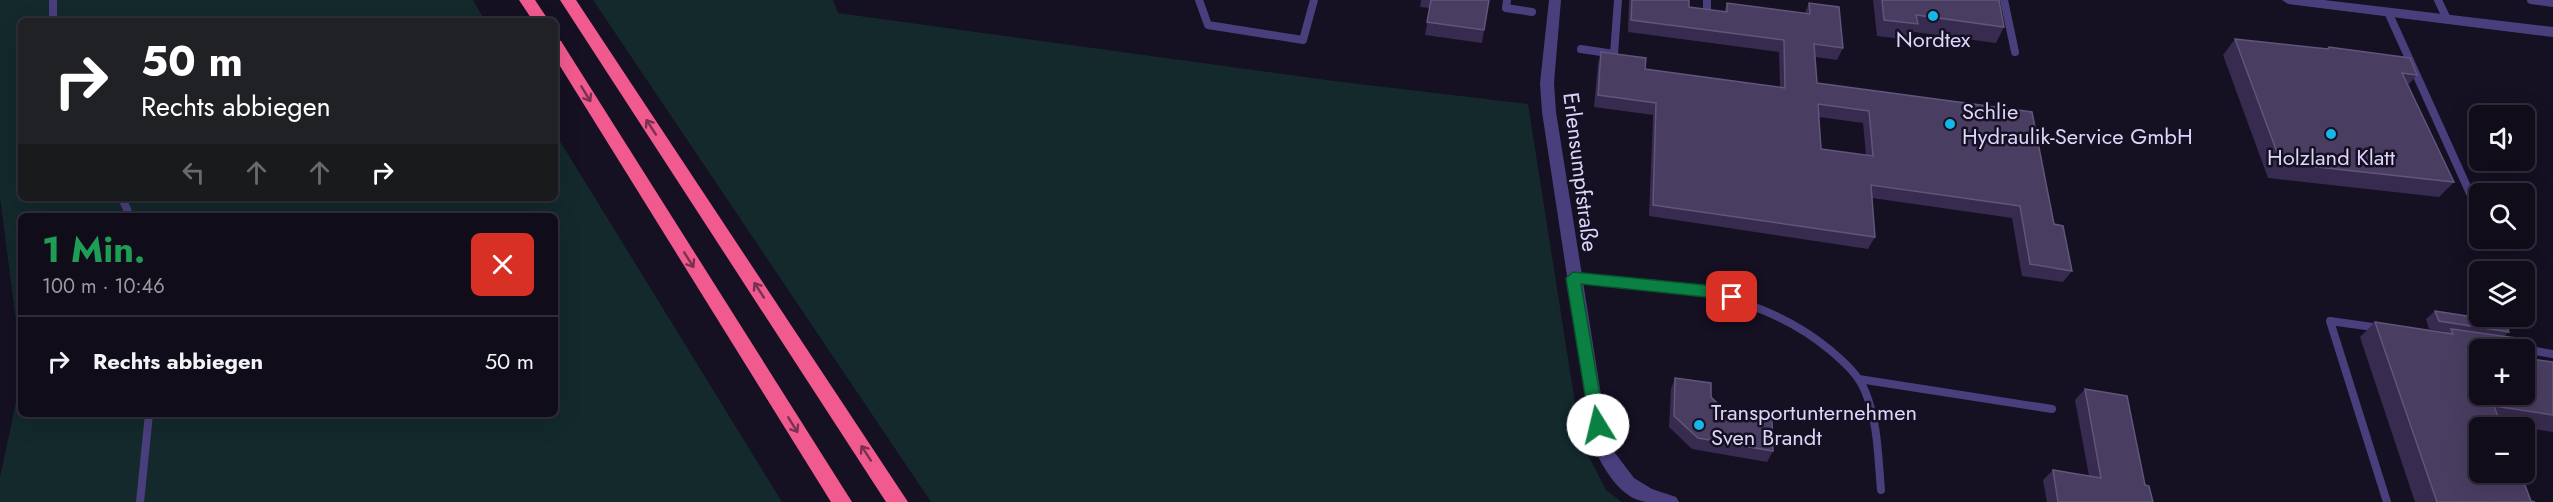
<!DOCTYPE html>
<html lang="de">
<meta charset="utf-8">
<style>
:root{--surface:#100c1a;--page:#191523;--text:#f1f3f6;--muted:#9c9ba2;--line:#302c39}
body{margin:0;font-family:Jost,sans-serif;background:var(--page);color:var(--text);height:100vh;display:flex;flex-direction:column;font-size:22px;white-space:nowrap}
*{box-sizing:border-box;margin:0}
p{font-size:20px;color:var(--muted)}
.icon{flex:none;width:33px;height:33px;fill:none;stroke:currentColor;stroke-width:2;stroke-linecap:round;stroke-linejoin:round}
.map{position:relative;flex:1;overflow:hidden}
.drawer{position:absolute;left:18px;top:213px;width:540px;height:204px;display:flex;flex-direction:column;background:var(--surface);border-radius:9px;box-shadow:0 6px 24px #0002,0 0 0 2px var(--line)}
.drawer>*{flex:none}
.banner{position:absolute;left:18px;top:18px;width:540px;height:183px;border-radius:9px;box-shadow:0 6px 24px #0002,0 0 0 2px var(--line);background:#202124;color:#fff;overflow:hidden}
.buttons{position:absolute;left:2469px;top:105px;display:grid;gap:12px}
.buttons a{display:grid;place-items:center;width:66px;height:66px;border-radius:9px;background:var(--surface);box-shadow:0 6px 24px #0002,0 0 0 2px var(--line);font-size:30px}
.pin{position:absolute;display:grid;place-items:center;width:51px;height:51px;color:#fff;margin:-26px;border-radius:12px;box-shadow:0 3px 9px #0006}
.me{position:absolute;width:66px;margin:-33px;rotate:351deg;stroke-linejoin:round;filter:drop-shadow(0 0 4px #0008)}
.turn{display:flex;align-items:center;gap:21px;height:126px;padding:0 24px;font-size:27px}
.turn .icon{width:78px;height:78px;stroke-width:2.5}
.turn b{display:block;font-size:42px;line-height:51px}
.lanes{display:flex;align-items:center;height:57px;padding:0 24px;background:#0003;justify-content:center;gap:30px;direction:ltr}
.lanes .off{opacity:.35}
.round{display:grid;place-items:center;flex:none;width:63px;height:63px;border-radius:9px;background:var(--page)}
.summary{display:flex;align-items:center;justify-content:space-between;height:102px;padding:0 24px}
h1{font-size:36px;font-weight:700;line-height:45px;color:#1e9e55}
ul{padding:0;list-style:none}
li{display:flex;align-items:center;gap:18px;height:90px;padding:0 24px;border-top:2px solid var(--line)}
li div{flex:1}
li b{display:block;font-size:22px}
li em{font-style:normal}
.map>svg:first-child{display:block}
</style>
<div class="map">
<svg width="2553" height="502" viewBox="0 0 2553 502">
<rect width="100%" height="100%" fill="#151022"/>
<!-- green -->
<g fill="#13292c">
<path d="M 0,0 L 473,0 L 485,21 L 21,21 L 21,198 L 555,198 L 555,133 L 782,502 L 0,502 L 0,477 L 21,379 L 21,414 L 555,414 L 555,216 L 21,216 L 21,359 L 0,197 Z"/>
<path d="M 593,0 L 833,0 L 838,13 L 1334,81 L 1528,104 L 1581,441 L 1606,490 L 1622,502 L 931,502 Z"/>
</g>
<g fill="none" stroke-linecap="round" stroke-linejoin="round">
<!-- lane -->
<g stroke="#4a3f7d" stroke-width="8">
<path d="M 53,0 L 53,21"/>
<path d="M 1199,0 L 1208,25 L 1303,40 L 1314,0"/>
<path d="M 1507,0 L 1506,8 L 1532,12"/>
<path d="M 1707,0 L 1707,13"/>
<path d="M 2004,0 L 2015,52"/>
<path d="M 2438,0 L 2447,19"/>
<path d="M 2531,0 L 2553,3"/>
<path d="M 2388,12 L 2478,211"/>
<path d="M 1581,49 L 1614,54 L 1618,0"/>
<path d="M 122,198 L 130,216"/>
<path d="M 1573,278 C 1664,284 1757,289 1830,350 C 1844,362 1858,374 1865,391 C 1878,422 1878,457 1881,490"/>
<path d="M 2380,328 L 2330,321 L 2387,502"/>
<path d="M 2517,348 L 2553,354"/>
<path d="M 1859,379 L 2052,409"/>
<path d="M 140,502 L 149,414"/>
</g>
<!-- street -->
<g fill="#4a3f7d" fill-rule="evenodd">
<path d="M 1549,0 L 1561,0 L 1554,83 L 1556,112 L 1609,445 L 1634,478 L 1652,489 L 1676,497 L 1679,502 C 1668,502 1656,502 1646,502 C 1620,499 1602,466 1593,446 L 1542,112 L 1540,83 Z"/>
<path d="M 2282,0 L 2324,0 L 2553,27 L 2553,37 L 2288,4 Z"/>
</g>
<!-- highway -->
<g fill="#f15a8e" fill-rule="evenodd">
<path d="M 519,0 L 535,0 L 549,21 L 533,21 Z"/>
<path d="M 560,0 L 576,0 L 908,502 L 886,502 Z"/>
<path d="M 555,39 L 561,41 L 852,502 L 831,502 L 555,58 Z"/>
</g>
</g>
<!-- wall -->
<g fill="#372b4f" fill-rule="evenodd">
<path d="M 1421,0 L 1489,0 L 1482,43 L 1425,35 L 1430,8 L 1420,7 Z"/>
<path d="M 1629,0 L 1689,0 L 1689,7 L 1724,12 L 1727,3 L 1805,13 L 1809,3 L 1843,48 L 1837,60 L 1815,57 L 1817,83 L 2032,112 L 2054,224 L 2072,271 L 2063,282 L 2022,276 L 2012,218 L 1872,198 L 1875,237 L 1868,249 L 1649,216 L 1653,115 L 1594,107 L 1598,64 L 1601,52 L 1645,69 L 1780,88 L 1779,52 L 1628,32 ZM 1819,117 L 1863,123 L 1866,155 L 1821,149 Z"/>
<path d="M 1873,0 L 1999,0 L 2004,27 L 1996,43 L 1914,32 L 1910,40 L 1877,36 Z"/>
<path d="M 2235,39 L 2417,75 L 2408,85 L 2454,182 L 2439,197 L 2268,178 L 2223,55 Z"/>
<path d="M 2435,311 L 2509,332 L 2503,337 L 2531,359 L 2553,362 L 2553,432 L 2501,424 L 2531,501 L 2535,502 L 2415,502 L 2360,337 L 2375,322 L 2446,333 L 2447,332 L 2429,329 L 2426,319 Z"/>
<path d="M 1675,378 L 1711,397 L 1726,412 L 1773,451 L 1767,462 L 1692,449 L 1669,427 L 1671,389 Z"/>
<path d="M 2085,389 L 2145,485 L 2153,502 L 2047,502 L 2043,480 L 2053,470 L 2089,476 L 2075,400 Z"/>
</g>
<!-- building -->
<g fill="#493d61" stroke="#60557a" stroke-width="1.5" fill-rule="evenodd">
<path d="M 1431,0 L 1489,0 L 1484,30 L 1427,22 Z"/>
<path d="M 1632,0 L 1689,0 L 1689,7 L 1727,12 L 1727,3 L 1810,14 L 1809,3 L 1839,7 L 1843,48 L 1814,44 L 1817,83 L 2032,112 L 2054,224 L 2063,226 L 2072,271 L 2030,264 L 2020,206 L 1871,185 L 1875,237 L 1653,205 L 1656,103 L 1598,95 L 1601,52 L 1646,58 L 1645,69 L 1785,88 L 1784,40 L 1631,20 ZM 1818,104 L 1869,111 L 1873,156 L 1821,149 Z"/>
<path d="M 1882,0 L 1999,0 L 2004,27 L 1916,15 L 1918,24 L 1884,20 Z"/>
<path d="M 2235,39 L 2328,49 L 2329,47 L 2410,58 L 2417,75 L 2402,73 L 2454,182 L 2281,163 Z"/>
<path d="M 2435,311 L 2505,322 L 2509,332 L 2439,321 Z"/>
<path d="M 2375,322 L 2453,334 L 2451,329 L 2523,339 L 2531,359 L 2553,362 L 2553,415 L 2494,406 L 2502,428 L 2480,428 L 2480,472 L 2520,472 L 2531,501 L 2535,502 L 2437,502 ZM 2480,350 L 2524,350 L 2524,394 L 2480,394 Z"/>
<path d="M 1675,378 L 1711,383 L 1711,397 L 1726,412 L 1772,420 L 1773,451 L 1698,438 L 1674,416 Z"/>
<path d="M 2085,389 L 2127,396 L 2145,485 L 2149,486 L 2153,502 L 2058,502 L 2053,470 L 2101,478 Z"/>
</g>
<!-- one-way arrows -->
<defs><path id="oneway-shaft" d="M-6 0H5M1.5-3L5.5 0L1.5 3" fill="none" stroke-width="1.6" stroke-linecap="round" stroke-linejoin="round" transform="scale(1.5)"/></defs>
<g stroke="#783153">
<use href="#oneway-shaft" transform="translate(586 94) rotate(59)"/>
<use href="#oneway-shaft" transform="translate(651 127) rotate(-123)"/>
<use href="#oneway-shaft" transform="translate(689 260) rotate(58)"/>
<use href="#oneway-shaft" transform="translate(759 290) rotate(-123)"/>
<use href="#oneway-shaft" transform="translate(793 425) rotate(58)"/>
<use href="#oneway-shaft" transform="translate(866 453) rotate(-123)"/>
</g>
<!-- route -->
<path fill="#0b8043" stroke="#07532c" stroke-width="1.5" d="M 1573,272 L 1715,286 L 1737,293 L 1739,297 L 1732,303 L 1715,298 L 1581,284 L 1605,425 L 1598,431 L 1590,425 L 1566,278 Z"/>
<!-- markers -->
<g fill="#14b7e8" stroke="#151022" stroke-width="2">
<circle cx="1933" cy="16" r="6"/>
<circle cx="1950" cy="124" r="6"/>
<circle cx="2331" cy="134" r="6"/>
<circle cx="1699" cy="425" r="6"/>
</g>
<g text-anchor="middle" stroke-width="5" stroke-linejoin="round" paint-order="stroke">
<!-- poi labels -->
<g font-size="22" fill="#ded5fb" stroke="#151022">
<text x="1933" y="47">Nordtex</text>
<text x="1962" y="119" text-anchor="start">Schlie<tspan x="1962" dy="25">Hydraulik-Service GmbH</tspan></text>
<text x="2331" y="165">Holzland Klatt</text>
<text x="1711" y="420" text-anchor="start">Transportunternehmen<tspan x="1711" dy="25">Sven Brandt</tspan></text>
</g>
<!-- street labels -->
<g font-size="22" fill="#ded5fb" stroke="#151022">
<text transform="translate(1581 172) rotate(83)" y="8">Erlensumpfstraße</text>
</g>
</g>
</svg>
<div class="buttons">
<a><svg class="icon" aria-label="sound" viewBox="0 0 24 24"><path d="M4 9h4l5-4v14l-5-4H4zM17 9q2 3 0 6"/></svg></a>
<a><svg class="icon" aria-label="search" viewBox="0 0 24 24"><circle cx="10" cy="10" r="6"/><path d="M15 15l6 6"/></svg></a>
<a><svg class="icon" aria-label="layers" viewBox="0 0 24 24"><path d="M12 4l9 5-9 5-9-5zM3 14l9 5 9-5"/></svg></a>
<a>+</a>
<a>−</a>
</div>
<div class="pin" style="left:1732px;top:297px;background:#d93025"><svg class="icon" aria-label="arrive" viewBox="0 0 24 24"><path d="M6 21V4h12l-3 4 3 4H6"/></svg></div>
<svg class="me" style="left:1598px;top:425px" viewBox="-20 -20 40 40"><circle r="19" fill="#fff"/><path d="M0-13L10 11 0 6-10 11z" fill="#0b8043"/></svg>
<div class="banner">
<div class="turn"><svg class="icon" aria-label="right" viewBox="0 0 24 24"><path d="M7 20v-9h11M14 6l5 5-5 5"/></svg><div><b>50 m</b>Rechts abbiegen</div></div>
<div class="lanes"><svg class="icon off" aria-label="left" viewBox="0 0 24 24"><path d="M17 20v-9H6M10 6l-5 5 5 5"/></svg><svg class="icon off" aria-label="ahead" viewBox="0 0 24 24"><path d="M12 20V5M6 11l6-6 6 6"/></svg><svg class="icon off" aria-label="ahead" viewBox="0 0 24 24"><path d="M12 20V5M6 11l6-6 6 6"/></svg><svg class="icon" aria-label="right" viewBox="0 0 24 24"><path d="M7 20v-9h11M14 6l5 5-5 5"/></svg></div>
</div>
<section class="drawer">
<div class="summary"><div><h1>1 Min.</h1><p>100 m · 10:46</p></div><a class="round" style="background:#d93025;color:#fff"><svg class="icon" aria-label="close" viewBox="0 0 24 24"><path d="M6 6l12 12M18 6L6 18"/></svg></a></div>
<ul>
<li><svg class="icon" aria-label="right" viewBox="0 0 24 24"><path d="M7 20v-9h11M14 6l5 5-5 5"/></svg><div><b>Rechts abbiegen</b></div><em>50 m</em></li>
</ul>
</section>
</div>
